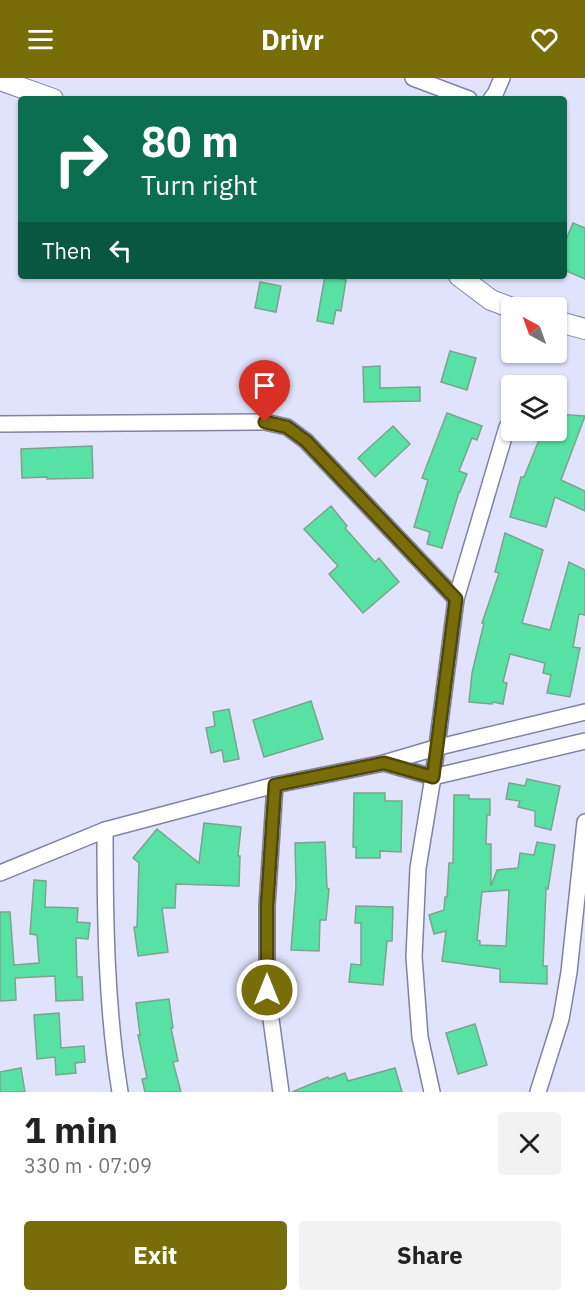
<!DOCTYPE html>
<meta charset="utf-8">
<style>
:root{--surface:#fff;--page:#f2f2f2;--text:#222;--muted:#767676;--accent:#796d09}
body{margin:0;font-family:"IBM Plex Sans",sans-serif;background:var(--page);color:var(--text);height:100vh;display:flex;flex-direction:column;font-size:22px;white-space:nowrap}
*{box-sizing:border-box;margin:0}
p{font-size:20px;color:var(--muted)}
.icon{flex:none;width:33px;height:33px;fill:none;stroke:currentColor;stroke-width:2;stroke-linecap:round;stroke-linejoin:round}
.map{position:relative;height:1014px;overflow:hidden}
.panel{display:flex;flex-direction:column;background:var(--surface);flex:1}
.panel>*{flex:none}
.banner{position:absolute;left:18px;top:18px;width:549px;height:183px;border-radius:6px;box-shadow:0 2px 4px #0004;background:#0b6e4f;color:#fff;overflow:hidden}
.needle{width:39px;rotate:319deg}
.buttons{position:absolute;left:501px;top:219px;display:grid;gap:12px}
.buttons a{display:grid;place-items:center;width:66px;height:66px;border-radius:6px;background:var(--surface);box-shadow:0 2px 4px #0004;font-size:30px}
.pin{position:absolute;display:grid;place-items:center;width:51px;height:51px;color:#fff;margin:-62px -26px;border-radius:50% 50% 50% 0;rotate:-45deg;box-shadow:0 0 6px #0007}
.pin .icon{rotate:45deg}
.me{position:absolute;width:66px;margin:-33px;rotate:0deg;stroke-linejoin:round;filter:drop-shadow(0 0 4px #0008)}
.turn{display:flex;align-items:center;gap:21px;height:126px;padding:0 24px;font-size:27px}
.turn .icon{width:78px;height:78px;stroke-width:2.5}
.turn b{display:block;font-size:42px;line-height:51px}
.then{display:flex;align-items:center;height:57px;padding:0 24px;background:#0003;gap:12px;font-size:22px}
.round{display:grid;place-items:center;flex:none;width:63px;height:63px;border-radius:6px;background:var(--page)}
.summary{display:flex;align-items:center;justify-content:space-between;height:102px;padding:0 24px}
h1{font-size:36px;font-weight:800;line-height:45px}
.button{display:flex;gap:12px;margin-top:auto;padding:12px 24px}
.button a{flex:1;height:69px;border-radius:6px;background:var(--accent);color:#fff;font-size:24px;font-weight:800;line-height:69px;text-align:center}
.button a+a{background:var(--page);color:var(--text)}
header{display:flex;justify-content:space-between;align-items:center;height:78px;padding:0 24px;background:var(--accent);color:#fff;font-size:27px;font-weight:800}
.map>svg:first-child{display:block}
</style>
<header><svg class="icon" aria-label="menu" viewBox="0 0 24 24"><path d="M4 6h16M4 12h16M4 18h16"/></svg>Drivr<svg class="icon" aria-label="heart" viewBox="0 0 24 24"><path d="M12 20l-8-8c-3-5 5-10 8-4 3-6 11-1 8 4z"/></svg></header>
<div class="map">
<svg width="585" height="1014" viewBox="0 0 585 1014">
<rect width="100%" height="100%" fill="#e0e3fb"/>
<!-- building -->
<g fill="#58e1a5" stroke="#7ba48e" stroke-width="1.5" fill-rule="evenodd">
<path d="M 573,145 L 585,150 L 585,201 L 564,192 L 564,166 Z"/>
<path d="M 325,198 L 346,202 L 341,233 L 336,232 L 333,246 L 317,243 Z"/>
<path d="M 260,204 L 281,208 L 276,234 L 255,230 Z"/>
<path d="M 450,273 L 476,280 L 467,312 L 441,304 Z"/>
<path d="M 380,288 L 380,310 L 420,309 L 420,323 L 364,324 L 363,289 Z"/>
<path d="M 447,335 L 482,348 L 477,362 L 472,360 L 459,393 L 467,396 L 460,414 L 459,414 L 442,470 L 427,466 L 430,454 L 414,449 L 428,402 L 422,400 Z"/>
<path d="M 556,336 L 585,338 L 561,402 L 585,413 L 585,433 L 555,419 L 546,449 L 510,439 L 521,399 L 524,399 L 543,352 L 556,352 Z"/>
<path d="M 393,348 L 410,366 L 375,399 L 358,380 Z"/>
<path d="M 92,368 L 93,400 L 47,401 L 47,399 L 22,400 L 21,371 Z"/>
<path d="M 331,428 L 347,448 L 345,450 L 375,484 L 379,480 L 399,504 L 363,535 L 329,496 L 338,488 L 304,451 Z"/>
<path d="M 505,455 L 543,472 L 522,545 L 550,552 L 569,484 L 585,492 L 585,537 L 579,536 L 573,569 L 580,570 L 570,619 L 547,615 L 551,597 L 543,595 L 545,585 L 510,576 L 503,604 L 507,605 L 503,626 L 493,624 L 492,626 L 469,624 L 472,595 L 484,545 L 482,545 L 499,495 L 495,494 Z"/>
<path d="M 311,623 L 323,661 L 264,679 L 253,642 Z"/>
<path d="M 229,631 L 239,681 L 224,684 L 222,672 L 211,675 L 206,650 L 215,648 L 213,634 Z"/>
<path d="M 527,701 L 560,708 L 551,752 L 535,748 L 535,733 L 518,729 L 520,723 L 506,721 L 509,705 L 525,708 Z"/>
<path d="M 354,715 L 385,715 L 385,723 L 402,723 L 401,774 L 380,773 L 380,780 L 356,780 L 356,769 L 353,769 Z"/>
<path d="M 454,717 L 469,717 L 469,721 L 490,721 L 490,737 L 487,737 L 486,766 L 491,766 L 491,808 L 497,792 L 518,790 L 520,775 L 534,777 L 537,764 L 555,767 L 548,811 L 546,810 L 543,888 L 547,888 L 547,906 L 500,904 L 500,891 L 442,883 L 446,853 L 434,856 L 429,837 L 444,832 L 445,819 L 447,819 L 449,785 L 453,785 ZM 509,812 L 506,868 L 480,867 L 480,863 L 477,862 L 482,814 Z"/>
<path d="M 204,745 L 241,749 L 238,778 L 240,778 L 239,808 L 176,806 L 175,830 L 162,830 L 168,874 L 138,878 L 134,849 L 137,849 L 139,785 L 133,780 L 157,751 L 199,785 Z"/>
<path d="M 325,764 L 327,810 L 329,811 L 326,842 L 320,842 L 319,873 L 291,872 L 296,808 L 295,765 Z"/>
<path d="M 34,802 L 46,803 L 45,829 L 78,830 L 77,844 L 90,845 L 88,861 L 76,860 L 77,899 L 82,899 L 83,922 L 56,923 L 55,898 L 15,900 L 16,922 L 0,923 L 0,834 L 10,834 L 14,887 L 39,885 L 37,857 L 30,856 Z"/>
<path d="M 356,828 L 393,829 L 392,863 L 387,863 L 383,907 L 349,904 L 351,886 L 361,887 L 361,845 L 355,845 Z"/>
<path d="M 169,921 L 173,950 L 171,950 L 178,983 L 173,984 L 181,1014 L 145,1014 L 142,1001 L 147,1000 L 138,957 L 140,957 L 136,925 Z"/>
<path d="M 59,935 L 61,970 L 84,968 L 85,984 L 75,985 L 76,995 L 56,997 L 55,979 L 37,981 L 34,937 Z"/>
<path d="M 475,946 L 487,987 L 458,996 L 446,955 Z"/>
<path d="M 21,990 L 25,1014 L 0,1014 L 0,994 Z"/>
<path d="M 395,990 L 402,1014 L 292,1014 L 328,999 L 329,1001 L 345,995 L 348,1003 Z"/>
</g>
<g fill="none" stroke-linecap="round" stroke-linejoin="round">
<!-- minor casing -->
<g stroke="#7f82a7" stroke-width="18">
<g id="minor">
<path d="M 413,0 L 469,21"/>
<path d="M 491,21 L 495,16 L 502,0"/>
<path d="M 0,346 L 265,344 L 287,349 L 306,363 L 456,521"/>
<path d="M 585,634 L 435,670 L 384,685 L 433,699 L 585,663"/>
<path d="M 275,707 L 267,828 L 267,912 L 281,1014"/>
<path d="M 105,752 C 105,840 106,928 120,1014"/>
<path d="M 0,795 L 105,752 L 275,707 L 384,685"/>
<path d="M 432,1014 L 420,959 L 414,879 L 418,790 L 433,699 L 456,521 L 507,349"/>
<path d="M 538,1014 L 561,941 L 569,894 L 585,744"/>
</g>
</g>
<!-- tertiary casing -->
<g stroke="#7f82a7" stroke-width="22">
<g id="tertiary">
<path d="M 0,2 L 53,21"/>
<path d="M 459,198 L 491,222 L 512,230"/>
<path d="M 556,243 L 585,251"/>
</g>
</g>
<!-- minor -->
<use href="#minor" stroke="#fff" stroke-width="15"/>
<!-- tertiary -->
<use href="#tertiary" stroke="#fff" stroke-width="20"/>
</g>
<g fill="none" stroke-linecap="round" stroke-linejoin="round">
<!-- route casing -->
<g stroke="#4f4706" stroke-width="15">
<path id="route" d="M 265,344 L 287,349 L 306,363 L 456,521 L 433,699 L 384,685 L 275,707 L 267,828 L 267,912"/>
</g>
<!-- route -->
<use href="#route" stroke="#796d09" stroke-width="10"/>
</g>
</svg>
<div class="buttons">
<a><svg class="needle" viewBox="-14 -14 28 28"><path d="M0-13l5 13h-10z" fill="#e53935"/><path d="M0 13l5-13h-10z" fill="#767676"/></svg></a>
<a><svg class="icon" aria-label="layers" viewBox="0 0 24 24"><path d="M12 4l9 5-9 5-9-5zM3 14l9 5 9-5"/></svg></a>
</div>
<div class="pin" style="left:265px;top:344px;background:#d93025"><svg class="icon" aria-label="arrive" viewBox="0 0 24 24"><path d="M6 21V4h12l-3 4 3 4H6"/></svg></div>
<svg class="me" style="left:267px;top:912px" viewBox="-20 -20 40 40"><circle r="17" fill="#796d09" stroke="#fff" stroke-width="3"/><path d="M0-11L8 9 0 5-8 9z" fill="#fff"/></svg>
<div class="banner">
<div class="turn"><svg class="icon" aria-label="right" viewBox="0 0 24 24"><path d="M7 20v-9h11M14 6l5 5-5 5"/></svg><div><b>80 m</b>Turn right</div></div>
<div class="then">Then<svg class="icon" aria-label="left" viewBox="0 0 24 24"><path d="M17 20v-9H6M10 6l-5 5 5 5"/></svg></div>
</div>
</div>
<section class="panel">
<div class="summary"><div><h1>1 min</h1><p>330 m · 07:09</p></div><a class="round"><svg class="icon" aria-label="close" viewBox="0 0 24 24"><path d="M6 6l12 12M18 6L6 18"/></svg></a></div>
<div class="button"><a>Exit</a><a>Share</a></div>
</section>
